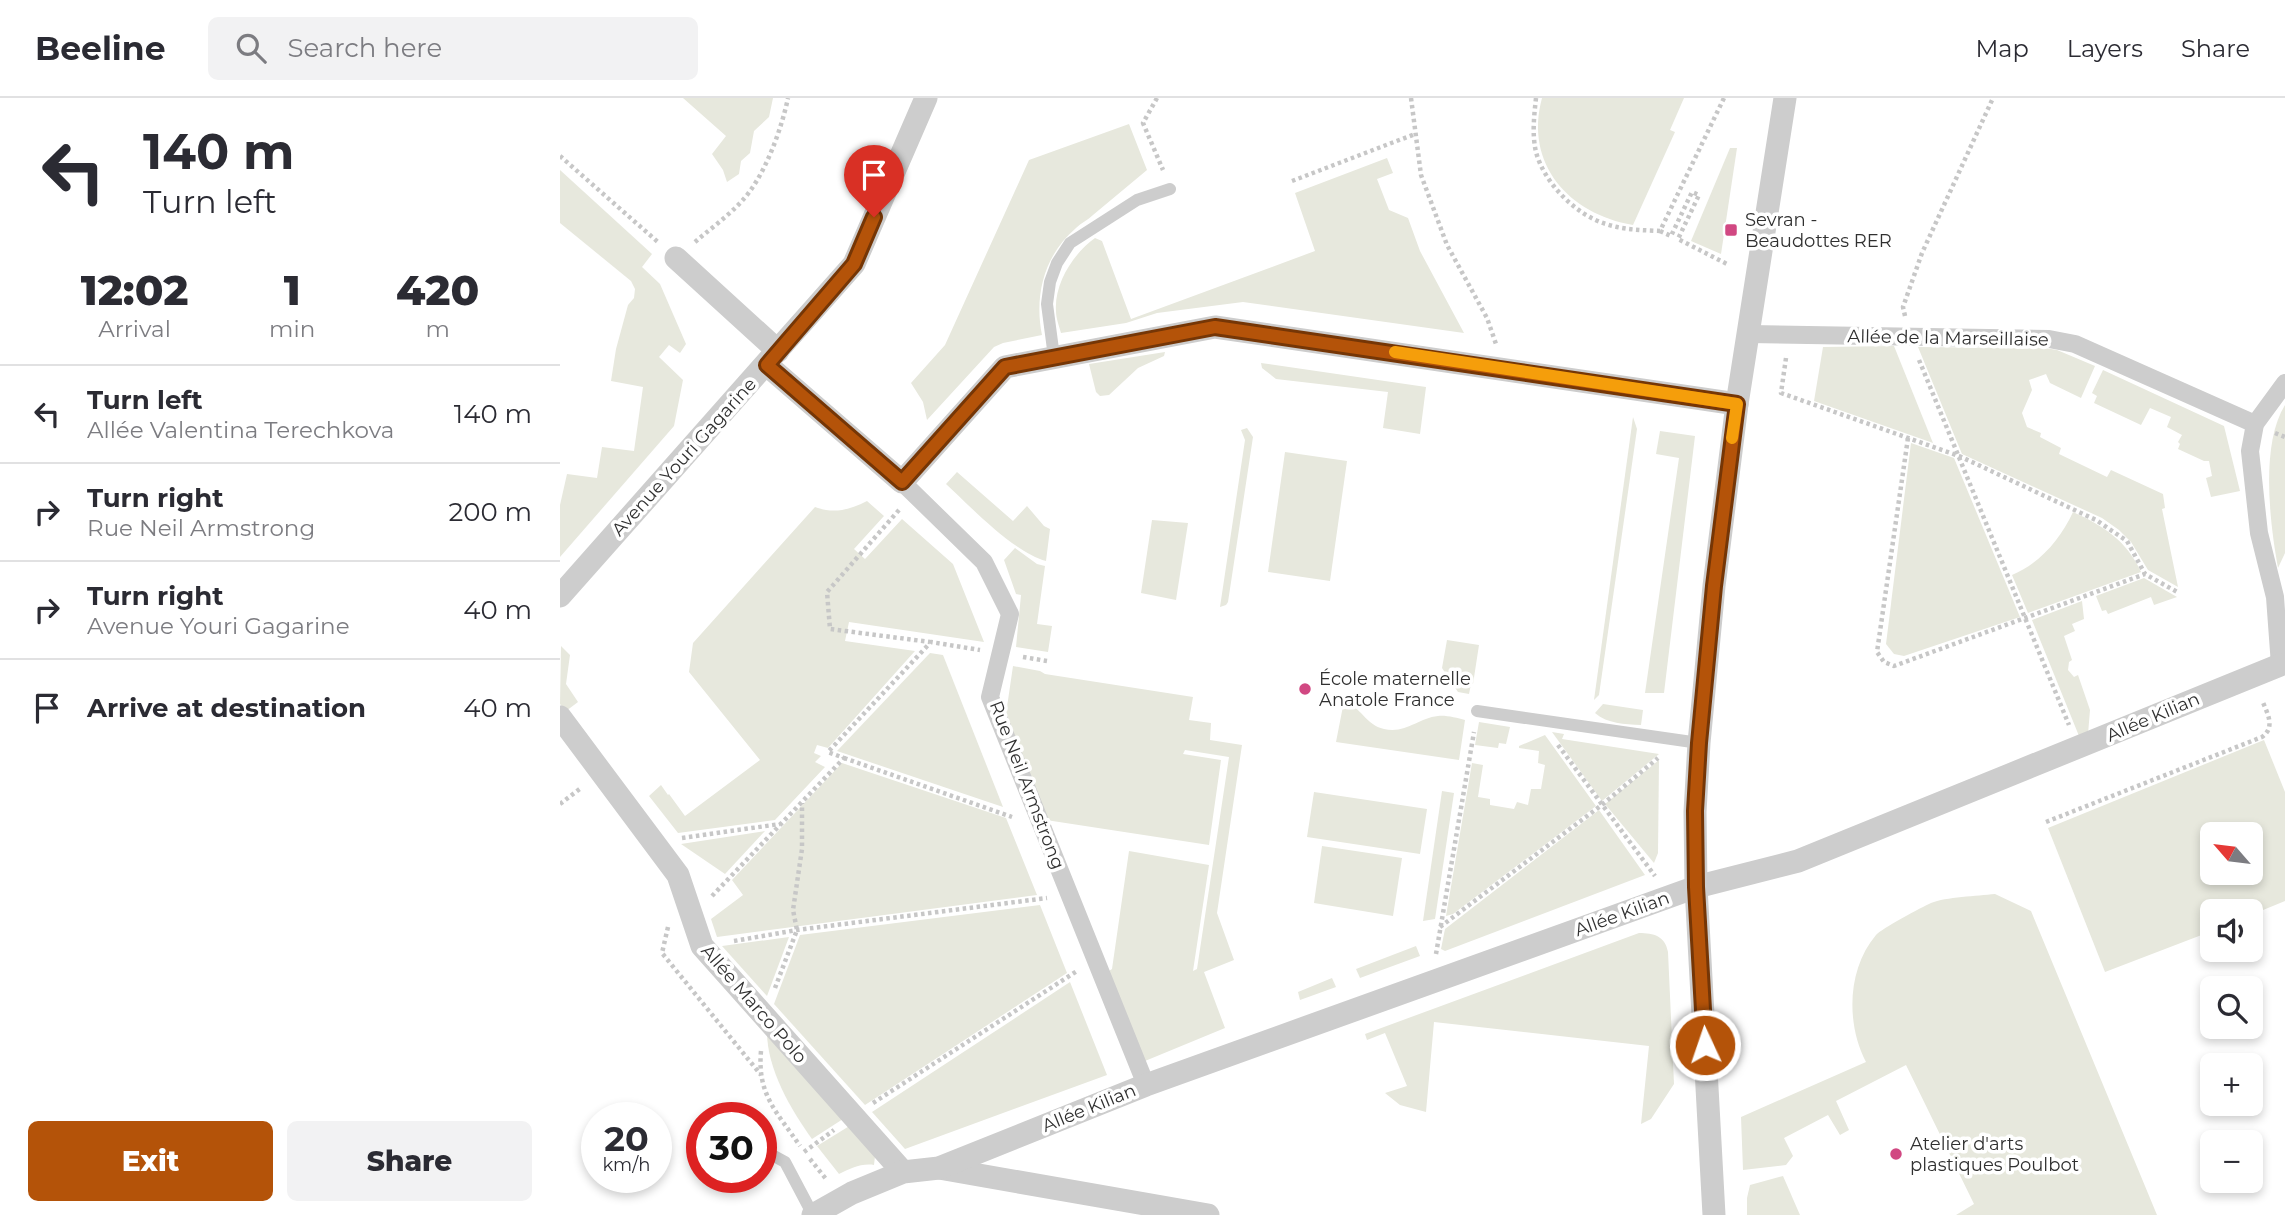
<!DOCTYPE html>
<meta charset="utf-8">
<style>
:root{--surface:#fff;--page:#f2f2f3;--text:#2b2b33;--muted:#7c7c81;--line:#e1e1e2;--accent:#b45309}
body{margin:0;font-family:Montserrat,sans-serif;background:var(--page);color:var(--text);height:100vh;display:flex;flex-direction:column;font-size:26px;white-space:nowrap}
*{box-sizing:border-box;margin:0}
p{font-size:23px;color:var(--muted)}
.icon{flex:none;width:38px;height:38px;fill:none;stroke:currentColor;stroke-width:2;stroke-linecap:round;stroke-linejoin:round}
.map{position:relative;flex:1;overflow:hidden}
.drawer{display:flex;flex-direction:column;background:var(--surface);width:560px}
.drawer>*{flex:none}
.hud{background:#fff;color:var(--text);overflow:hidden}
.needle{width:46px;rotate:298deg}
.controls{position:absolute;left:1640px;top:724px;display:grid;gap:14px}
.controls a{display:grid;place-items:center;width:63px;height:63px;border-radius:10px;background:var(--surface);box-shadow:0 4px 10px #0003;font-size:35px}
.speed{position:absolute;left:21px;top:1004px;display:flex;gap:14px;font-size:35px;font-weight:700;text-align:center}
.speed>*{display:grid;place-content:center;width:91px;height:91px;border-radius:50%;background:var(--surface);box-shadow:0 4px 10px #0003;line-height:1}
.speed small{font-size:18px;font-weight:400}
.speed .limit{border:10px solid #d22;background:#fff;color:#111}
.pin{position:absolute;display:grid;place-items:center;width:60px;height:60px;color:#fff;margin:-72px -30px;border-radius:50% 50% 50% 0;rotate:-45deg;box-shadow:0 0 7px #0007}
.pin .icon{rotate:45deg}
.me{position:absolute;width:77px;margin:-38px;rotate:357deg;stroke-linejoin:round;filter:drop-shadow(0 0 5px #0008)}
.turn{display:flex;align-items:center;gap:24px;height:147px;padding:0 28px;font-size:32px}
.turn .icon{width:91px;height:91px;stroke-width:2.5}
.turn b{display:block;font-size:49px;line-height:60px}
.eta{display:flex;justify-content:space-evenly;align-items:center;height:119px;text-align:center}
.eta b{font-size:42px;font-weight:800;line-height:49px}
.primary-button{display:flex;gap:14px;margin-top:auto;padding:14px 28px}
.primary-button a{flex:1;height:80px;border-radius:10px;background:var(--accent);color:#fff;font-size:28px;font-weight:800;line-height:80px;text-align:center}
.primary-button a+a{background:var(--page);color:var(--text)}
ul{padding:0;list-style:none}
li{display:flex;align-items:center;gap:21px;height:98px;padding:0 28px;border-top:2px solid var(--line)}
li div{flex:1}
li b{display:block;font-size:26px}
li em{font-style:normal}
header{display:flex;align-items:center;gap:42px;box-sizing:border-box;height:98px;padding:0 35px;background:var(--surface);border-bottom:2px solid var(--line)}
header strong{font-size:33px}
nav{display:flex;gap:38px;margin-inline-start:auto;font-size:24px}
.search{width:490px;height:63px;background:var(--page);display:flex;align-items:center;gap:18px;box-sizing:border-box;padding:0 24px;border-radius:10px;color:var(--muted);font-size:26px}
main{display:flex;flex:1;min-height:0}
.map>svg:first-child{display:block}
</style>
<header>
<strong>Beeline</strong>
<div class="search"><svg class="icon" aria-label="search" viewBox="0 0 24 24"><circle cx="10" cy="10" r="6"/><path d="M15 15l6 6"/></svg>Search here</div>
<nav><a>Map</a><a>Layers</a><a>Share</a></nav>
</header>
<main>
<section class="drawer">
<div class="hud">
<div class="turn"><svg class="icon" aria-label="left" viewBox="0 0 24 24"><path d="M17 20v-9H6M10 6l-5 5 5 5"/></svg><div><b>140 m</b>Turn left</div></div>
</div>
<div class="eta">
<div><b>12:02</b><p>Arrival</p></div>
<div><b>1</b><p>min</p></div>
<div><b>420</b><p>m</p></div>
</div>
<ul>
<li><svg class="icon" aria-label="left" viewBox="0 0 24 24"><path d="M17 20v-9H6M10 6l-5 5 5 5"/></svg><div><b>Turn left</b><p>Allée Valentina Terechkova</p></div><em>140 m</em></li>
<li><svg class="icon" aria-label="right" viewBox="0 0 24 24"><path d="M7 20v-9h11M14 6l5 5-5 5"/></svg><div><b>Turn right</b><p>Rue Neil Armstrong</p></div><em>200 m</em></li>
<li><svg class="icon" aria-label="right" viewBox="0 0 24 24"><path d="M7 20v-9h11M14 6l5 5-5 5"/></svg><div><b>Turn right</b><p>Avenue Youri Gagarine</p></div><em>40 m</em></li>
<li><svg class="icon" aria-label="arrive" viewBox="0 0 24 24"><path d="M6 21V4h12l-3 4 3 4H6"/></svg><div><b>Arrive at destination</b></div><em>40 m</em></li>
</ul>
<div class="primary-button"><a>Exit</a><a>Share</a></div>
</section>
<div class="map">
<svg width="1725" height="1117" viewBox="0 0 1725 1117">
<rect width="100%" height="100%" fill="#fff"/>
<!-- green -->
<g fill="#e7e8dd" fill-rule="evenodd">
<path d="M 123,0 L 213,0 L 209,19 L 194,33 L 190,55 L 181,63 L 179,76 L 167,84 L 163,72 L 152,56 L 166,38 Z"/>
<path d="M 982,0 L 1124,0 L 1110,32 L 1115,34 L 1073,127 C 1009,116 964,66 982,0 Z"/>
<path d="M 569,26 L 587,72 C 569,87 551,102 533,117 C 528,122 521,125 516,130 C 484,157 474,198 482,237 L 443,245 L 434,249 L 367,322 L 363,304 L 351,285 L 385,247 L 469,62 Z"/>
<path d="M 1170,50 L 1177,50 L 1161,156 L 1131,143 Z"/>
<path d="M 827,60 L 833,75 L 817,81 L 829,112 L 848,120 L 860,153 L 904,235 L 683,204 L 597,215 L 566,225 L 501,235 C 499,228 496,220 496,213 C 494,185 514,155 535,140 L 542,143 L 571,221 L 755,153 L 735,95 Z"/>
<path d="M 0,72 L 92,156 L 82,169 L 100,186 L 126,246 L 120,255 L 109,247 L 99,259 L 123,282 L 114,328 L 0,459 L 0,407 L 7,376 L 37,380 L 42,349 L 74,353 L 83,289 L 51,283 L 56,251 L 68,207 L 74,200 L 75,191 L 71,183 L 0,125 Z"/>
<path d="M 1334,248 L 1373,345 L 1254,303 L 1263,249 Z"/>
<path d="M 1358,249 L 1485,250 L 1497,252 L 1535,268 L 1521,300 L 1490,285 L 1486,276 L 1469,282 L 1472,292 L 1462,315 L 1467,329 L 1481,335 L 1480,339 L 1501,350 L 1499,356 L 1547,379 L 1551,372 L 1603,396 L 1605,410 L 1602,411 L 1618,489 L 1588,472 L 1571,444 L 1559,432 L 1542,420 L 1402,356 Z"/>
<path d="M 605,254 L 604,258 L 578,270 L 549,297 L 540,298 L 536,294 L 529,266 Z"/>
<path d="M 701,265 L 866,289 L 860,336 L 823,330 L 828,294 L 716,281 L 702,270 Z"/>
<path d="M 1543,272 L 1664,328 L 1680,393 L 1651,399 L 1646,380 L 1652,378 L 1649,363 L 1644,363 L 1618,351 L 1620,346 L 1618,344 L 1622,337 L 1607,329 L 1611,319 L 1590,310 L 1581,327 L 1534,305 L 1537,298 L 1532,295 Z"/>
<path d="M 1725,307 L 1725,455 L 1718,470 C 1710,426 1700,347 1725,307 Z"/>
<path d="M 1073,319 L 1077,331 L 1039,597 L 1034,602 Z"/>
<path d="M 687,330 L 693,339 L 668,504 L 666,507 L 660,509 L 685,342 L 681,332 Z"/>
<path d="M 1100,333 L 1135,338 L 1104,595 L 1085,595 L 1119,360 L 1096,356 Z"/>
<path d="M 1351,345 L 1394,360 L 1460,519 L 1344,558 L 1334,556 L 1326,546 Z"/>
<path d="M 725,354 L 787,363 L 770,483 L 708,474 Z"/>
<path d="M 397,374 L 453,423 L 467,408 L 484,428 L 490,431 L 486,463 C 453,454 411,409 386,386 Z"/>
<path d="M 307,403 L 324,418 L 294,451 L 305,461 L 342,421 L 393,466 L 424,544 L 289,524 L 285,543 L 355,553 L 268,650 L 257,647 L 254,655 L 261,658 L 255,664 L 265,669 L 215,722 L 118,735 L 89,698 L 101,687 L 108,697 L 109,696 L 125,718 L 200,662 L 129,574 L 133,545 L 255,409 C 274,416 289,412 307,403 Z"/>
<path d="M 1513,414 C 1544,428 1567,443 1581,474 L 1468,515 L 1452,477 C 1480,465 1500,442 1513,414 Z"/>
<path d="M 592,422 L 628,425 L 616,502 L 581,495 Z"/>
<path d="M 455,450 L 477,466 L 485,468 L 477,526 L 492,528 L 488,554 L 456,549 L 461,497 L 456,496 L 444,462 Z"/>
<path d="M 1584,480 L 1617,499 L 1594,507 L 1591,499 L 1548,516 L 1546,512 L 1542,513 L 1536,498 Z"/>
<path d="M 1522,503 L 1524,521 L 1512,526 L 1515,533 L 1504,538 L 1512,562 L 1509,564 L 1508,572 L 1514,579 L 1518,577 L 1530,612 L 1528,636 L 1519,638 L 1472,522 Z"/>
<path d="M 887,542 L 919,547 L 913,586 L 911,586 L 909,596 L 898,594 L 882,570 Z"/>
<path d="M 1,548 L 10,557 L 6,586 L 18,604 L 6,613 L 0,606 Z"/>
<path d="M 370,555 L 383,557 L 443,709 L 277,653 Z"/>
<path d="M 453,568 L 480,573 L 485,576 L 633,599 L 629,622 L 651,625 L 650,642 L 682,647 L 657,815 L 674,862 L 644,874 L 665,930 L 585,963 L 549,873 L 552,871 L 569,753 L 649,767 L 633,873 L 637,871 L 669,659 L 625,652 L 623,656 L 661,662 L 649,747 L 486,722 L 443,609 L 447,609 Z"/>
<path d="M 784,603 C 801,609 806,627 824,631 C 846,636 858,620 878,618 C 886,617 897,620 905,622 L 899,662 L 776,644 Z"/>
<path d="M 1043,606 L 1083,612 L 1081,627 C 1064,626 1048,626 1035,615 Z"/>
<path d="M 919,624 L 950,629 L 946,646 L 939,645 L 938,650 L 915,647 Z"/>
<path d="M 992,634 L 1004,636 L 1002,641 L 1099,656 L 1042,703 Z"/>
<path d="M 985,637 L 1036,708 L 893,816 L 886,818 L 912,665 L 923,667 L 918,699 L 930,701 L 930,707 L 954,711 L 957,704 L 968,707 L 971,691 L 981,691 L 985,667 L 978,665 L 979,653 L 959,650 L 959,648 Z"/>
<path d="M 1704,642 L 1725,694 L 1725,803 L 1691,817 L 1690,814 L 1652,814 L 1652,833 L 1545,874 L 1488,730 ZM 1652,737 L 1690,737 L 1690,775 L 1652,775 Z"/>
<path d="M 1099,662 L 1098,755 L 1094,765 L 1045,706 Z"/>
<path d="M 282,665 L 446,720 L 477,797 L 157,839 L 151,821 L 183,797 L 172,782 Z"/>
<path d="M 882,693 L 894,695 L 875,821 L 863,823 Z"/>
<path d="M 754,694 L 867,711 L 860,756 L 747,739 Z"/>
<path d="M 1039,712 L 1085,777 L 885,853 L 881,851 L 885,831 Z"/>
<path d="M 205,733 L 165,776 L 121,746 Z"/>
<path d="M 762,748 L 842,760 L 833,818 L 754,805 Z"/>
<path d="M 1435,796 L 1471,813 L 1597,1117 L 1396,1117 L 1414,1106 L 1346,967 L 1276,1003 L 1289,1032 L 1280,1037 L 1268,1017 L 1224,1040 L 1233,1058 L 1226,1067 L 1183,1072 L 1181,1019 L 1306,964 C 1286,926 1287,871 1316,837 C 1321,831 1362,809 1371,805 C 1386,799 1417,798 1435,796 Z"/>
<path d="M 480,807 L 507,875 L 305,1007 L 214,906 L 240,837 Z"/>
<path d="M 1079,835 C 1094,835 1105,838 1108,854 L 1114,986 L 1091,1021 L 1081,1026 L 1089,948 L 874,924 L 866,1014 L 840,1007 L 825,995 L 847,988 L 825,935 L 807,942 L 805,936 Z"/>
<path d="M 229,839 L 207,898 L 162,848 Z"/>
<path d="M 856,848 L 860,858 L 800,880 L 796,871 Z"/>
<path d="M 772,880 L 776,889 L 740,902 L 738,894 Z"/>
<path d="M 510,884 L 547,977 L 345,1051 L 312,1014 Z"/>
<path d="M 207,934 L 283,1021 L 252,1041 C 231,1012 207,971 207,934 Z"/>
<path d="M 291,1027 L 315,1058 L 314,1067 C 301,1065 290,1071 279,1076 L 257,1048 Z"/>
<path d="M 1223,1078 L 1240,1117 L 1187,1117 L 1187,1100 L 1190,1087 Z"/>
</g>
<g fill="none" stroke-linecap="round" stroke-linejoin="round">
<!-- path -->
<g stroke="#c7c7c7" stroke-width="4.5" stroke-dasharray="3.5 3.5" stroke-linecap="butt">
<path d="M 597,0 L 583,25 L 603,72"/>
<path d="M 851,0 L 861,77 L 887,147 L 927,220 L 936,246"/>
<path d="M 976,0 C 974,18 972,37 976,54 C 984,85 1016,117 1046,126 C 1064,132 1081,132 1100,133 L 1164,0"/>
<path d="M 0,58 L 99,145"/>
<path d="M 732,83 L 855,36"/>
<path d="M 1100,133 L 1111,138 L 1132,94 L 1139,97 L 1118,141 L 1169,167"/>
<path d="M 135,144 C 150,131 167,119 181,104 C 204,80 221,33 228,0"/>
<path d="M 1345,218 L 1343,209 L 1362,155 L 1433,0"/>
<path d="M 1226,260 L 1221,295 L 1399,358 L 1536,422 L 1567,443 L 1585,476"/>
<path d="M 1359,262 L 1509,627"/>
<path d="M 1715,335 L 1725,339"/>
<path d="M 1348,340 L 1317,554 L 1324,564 L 1334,568 L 1585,476 L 1619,495"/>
<path d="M 339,412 L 267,494 L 270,531 L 370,544"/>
<path d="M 463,559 L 487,563"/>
<path d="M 998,647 L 1095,778"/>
<path d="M 284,660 L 452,719"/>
<path d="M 0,706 L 21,690"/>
<path d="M 1486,724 L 1702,639 C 1716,629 1707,615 1702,602"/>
<path d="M 122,740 L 220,726"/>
<path d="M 152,798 L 284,660 L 268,654 L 371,544 L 420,552"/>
<path d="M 108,829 L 102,855 L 201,977"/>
<path d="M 880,829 L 1043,706 L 1098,660"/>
<path d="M 174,843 L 237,832 L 487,800"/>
<path d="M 876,856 L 914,634"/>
<path d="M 215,890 L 237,832 L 233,812 L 242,751 L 242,705"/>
<path d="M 201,953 C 197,997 217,1014 240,1048"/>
<path d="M 313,1005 L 517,873"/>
<path d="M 244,1054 L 274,1032"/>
<path d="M 250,1061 L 266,1081"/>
</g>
<!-- service -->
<g stroke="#cdcdcd" stroke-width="12">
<path d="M 494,259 L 487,206 L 490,184 L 497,165 L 510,145 L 577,102 L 610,91"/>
<path d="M 917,613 L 1139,645"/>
<path d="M 201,1051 L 225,1064 L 253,1117"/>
</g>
<!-- pedestrian -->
<g stroke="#cdcdcd" stroke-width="18">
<path d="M 1189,236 L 1489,241 L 1515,246 L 1695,326"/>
<path d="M 342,384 L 424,464 L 450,516 L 430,599 L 586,987"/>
<path d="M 1720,567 L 1715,499 L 1699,435 L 1690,353 L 1695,326 L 1725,285"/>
</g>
<!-- minor -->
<g stroke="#cdcdcd" stroke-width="23">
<path d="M 116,160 L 218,253"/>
<path d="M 207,267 L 342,384 L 445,269 L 655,229 L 1177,306"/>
<path d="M 0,498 L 294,166 L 366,0"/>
<path d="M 0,619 L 118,777 L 142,848 L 343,1074"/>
<path d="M 379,1070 L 648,1117"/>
<path d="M 253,1117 L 292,1095 L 343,1074 L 379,1070 L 586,987 L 1136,789 L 1238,763 L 1720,567"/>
<path d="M 1154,1117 L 1136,789 L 1135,714 L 1139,645 L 1154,488 L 1177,306 L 1225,0"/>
</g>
</g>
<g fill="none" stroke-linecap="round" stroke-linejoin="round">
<!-- route casing -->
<g stroke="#753606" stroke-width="18">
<path id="route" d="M 314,119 L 294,166 L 207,267 L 342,384 L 445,269 L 655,229 L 1177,306 L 1154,488 L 1139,645 L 1135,713 L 1136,789 L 1145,947"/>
</g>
<!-- route -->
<use href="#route" stroke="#b45309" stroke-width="12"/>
<!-- slow -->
<path stroke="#f59e0b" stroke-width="12" d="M 835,254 L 1177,306 L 1172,340"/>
</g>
<!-- markers -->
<g fill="#d14882" stroke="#fff" stroke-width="2.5">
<rect x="1164" y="125" width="14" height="14" rx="3.5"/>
<circle cx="745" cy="591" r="7"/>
<circle cx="1336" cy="1056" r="7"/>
</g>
<g text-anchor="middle" stroke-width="7" stroke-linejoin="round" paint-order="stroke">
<!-- poi labels -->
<g font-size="18" fill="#303030" stroke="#fff" text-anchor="start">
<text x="1185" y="128">Sevran -<tspan x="1185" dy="21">Beaudottes RER</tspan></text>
<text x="759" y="587">École maternelle<tspan x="759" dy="21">Anatole France</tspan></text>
<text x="1350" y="1052">Atelier d'arts<tspan x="1350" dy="21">plastiques Poulbot</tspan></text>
</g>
<!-- street labels -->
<g font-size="18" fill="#303030" stroke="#fff">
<text transform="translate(1388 240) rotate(1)" y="6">Allée de la Marseillaise</text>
<text transform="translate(124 359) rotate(-48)" y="6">Avenue Youri Gagarine</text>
<text transform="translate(1593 619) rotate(-23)" y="6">Allée Kilian</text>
<text transform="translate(467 687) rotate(69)" y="6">Rue Neil Armstrong</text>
<text transform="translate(1062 816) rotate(-20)" y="6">Allée Kilian</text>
<text transform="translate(194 906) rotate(49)" y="6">Allée Marco Polo</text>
<text transform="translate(529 1010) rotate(-22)" y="6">Allée Kilian</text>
</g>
</g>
</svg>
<div class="controls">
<a><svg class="needle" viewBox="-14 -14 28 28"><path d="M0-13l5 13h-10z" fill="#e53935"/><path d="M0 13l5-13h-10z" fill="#7c7c81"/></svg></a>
<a><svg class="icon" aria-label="sound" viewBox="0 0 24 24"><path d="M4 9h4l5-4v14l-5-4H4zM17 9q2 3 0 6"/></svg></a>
<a><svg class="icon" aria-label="search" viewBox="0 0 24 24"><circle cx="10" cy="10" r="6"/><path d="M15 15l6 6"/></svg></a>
<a>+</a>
<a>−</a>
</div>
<div class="speed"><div>20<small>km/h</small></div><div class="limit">30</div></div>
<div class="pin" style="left:314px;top:119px;background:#d93025"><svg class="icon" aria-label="arrive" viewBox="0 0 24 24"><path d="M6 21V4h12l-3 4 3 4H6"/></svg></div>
<svg class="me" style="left:1145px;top:947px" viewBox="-20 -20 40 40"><circle r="17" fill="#b45309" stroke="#fff" stroke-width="3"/><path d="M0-11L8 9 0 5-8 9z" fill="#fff"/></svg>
</div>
</main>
